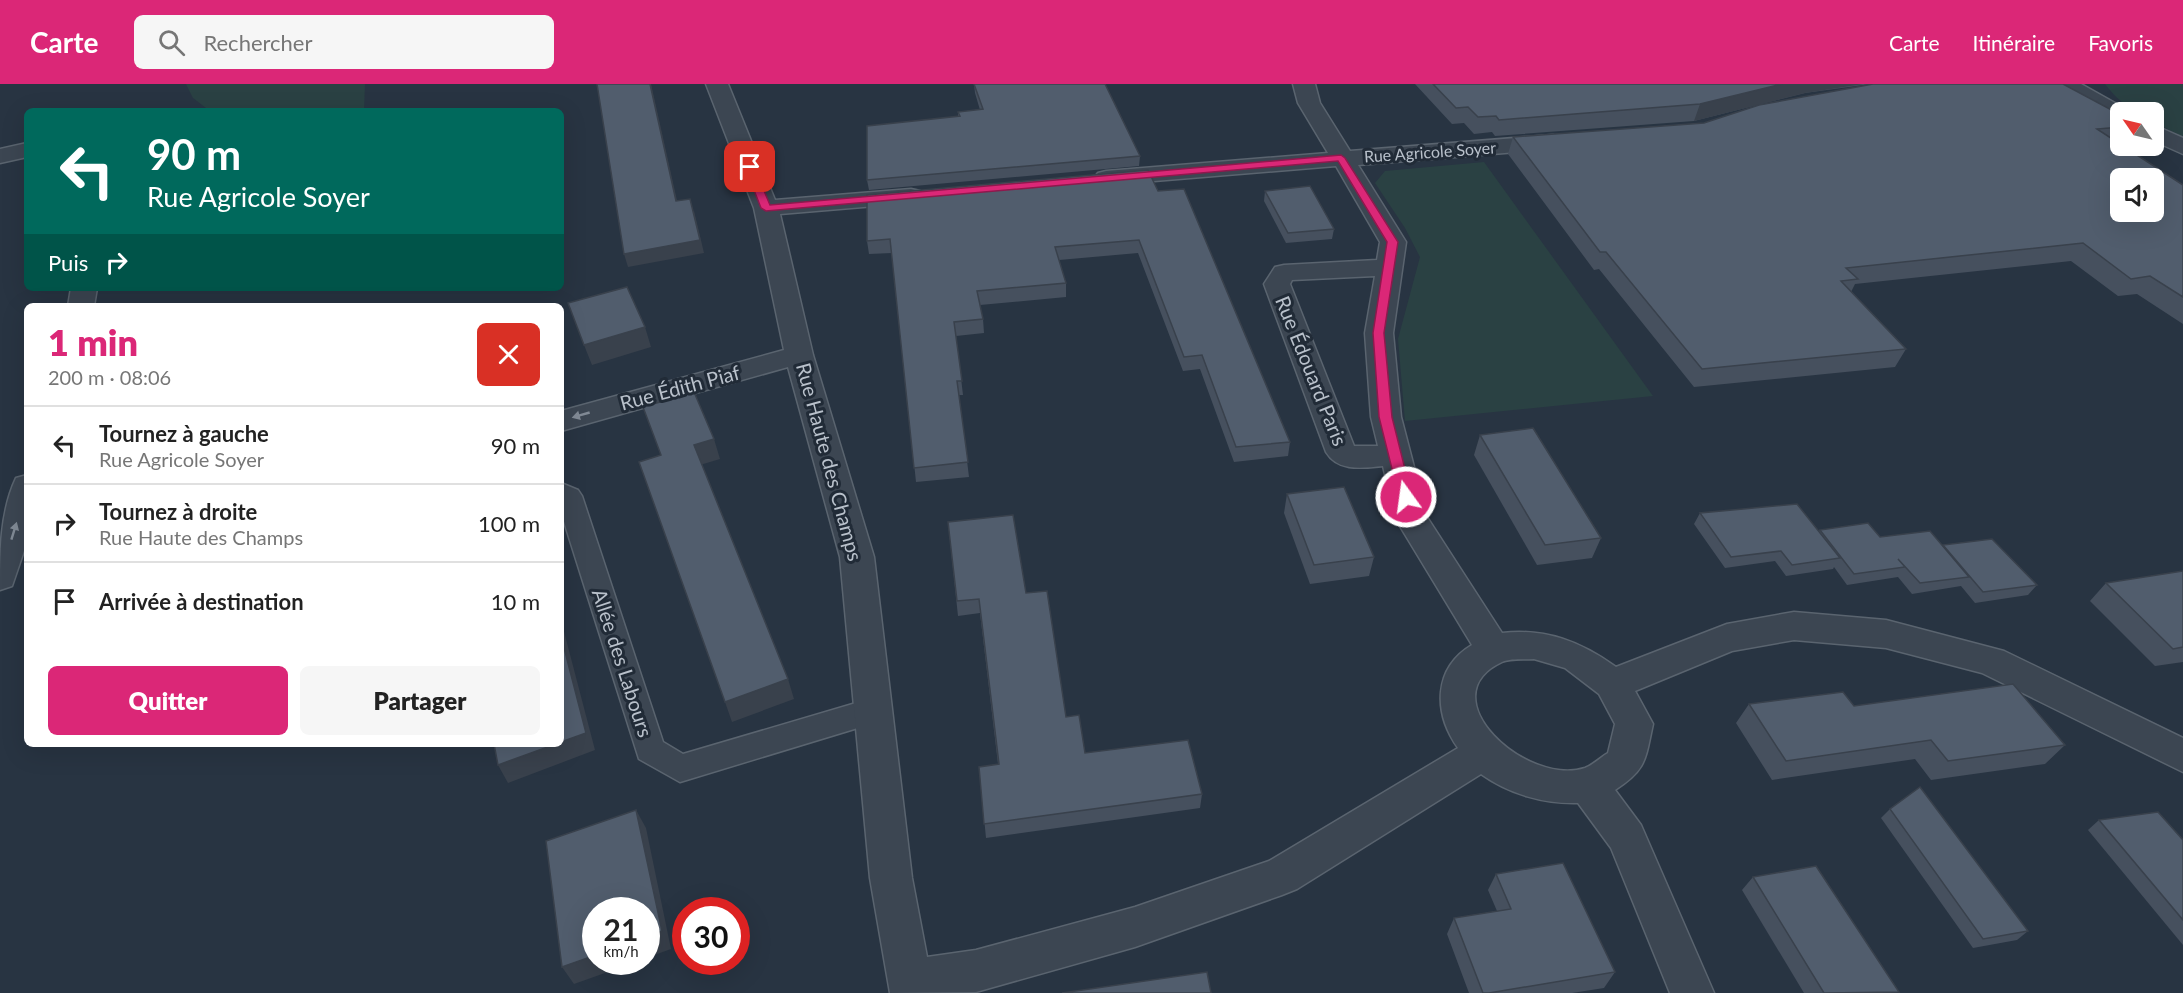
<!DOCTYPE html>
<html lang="fr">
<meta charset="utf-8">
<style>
:root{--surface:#fff;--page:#f6f6f6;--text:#222;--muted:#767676;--line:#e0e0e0;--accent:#db2777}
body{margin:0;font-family:Lato,sans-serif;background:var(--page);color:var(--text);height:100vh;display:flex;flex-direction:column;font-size:22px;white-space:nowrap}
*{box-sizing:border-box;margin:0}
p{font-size:20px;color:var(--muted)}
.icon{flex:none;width:33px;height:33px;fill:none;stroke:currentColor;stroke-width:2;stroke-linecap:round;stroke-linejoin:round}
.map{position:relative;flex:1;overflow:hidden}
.panel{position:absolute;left:24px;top:219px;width:540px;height:444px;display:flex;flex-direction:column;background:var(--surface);border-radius:9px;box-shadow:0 6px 24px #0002}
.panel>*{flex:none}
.guide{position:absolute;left:24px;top:24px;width:540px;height:183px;border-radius:9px;box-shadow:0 6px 24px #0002;background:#00695c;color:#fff;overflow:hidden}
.needle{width:39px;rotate:304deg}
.fabs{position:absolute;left:2110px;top:18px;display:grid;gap:12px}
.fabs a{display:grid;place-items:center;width:54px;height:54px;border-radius:9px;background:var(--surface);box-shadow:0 6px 24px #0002;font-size:30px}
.speed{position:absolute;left:582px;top:813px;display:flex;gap:12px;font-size:30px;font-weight:700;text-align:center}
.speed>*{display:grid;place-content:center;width:78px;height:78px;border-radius:50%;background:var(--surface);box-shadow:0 6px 24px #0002;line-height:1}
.speed small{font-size:15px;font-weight:400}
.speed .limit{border:9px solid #d22;background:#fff;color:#111}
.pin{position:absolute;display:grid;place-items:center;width:51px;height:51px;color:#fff;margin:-26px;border-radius:12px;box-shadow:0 3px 9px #0006}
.me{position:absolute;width:66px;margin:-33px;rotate:346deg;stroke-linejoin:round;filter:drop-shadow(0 0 4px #0008)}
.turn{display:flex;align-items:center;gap:21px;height:126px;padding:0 24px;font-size:27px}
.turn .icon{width:78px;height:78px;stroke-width:2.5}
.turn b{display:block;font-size:42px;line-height:51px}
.then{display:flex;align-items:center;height:57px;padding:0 24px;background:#0003;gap:12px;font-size:22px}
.round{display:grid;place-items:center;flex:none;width:63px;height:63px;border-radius:9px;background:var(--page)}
.headline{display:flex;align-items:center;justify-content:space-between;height:102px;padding:0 24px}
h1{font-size:36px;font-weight:800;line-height:45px;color:var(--accent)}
.primary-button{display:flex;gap:12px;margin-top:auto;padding:12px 24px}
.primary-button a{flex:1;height:69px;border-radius:9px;background:var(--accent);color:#fff;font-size:24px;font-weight:800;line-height:69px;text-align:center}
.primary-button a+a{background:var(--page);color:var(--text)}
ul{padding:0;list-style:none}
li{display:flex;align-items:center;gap:18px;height:78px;padding:0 24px;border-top:2px solid var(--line)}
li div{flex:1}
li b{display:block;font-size:22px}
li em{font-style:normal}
header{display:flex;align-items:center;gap:36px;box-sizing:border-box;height:84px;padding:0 30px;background:var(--accent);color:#fff}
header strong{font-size:28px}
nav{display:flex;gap:33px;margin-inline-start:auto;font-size:21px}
.search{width:420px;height:54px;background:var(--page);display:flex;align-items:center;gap:15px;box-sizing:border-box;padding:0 21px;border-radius:9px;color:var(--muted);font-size:22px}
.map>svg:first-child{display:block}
</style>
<header>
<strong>Carte</strong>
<div class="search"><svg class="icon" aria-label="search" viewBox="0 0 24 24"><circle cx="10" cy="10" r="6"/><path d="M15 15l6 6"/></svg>Rechercher</div>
<nav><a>Carte</a><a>Itinéraire</a><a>Favoris</a></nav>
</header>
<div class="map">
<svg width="2183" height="909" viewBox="0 0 2183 909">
<rect width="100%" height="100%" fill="#283442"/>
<!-- green -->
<g fill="#2a4143">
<path d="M 186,0 L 365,0 L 364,27 L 210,27 L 193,14 Z"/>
<path d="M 2105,0 L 2183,0 L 2183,53 L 2154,38 L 2154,28 C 2131,28 2119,18 2105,0 Z"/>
<path d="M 1484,78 L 1653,312 L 1405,337 L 1398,255 L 1420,173 L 1405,144 L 1375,99 L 1385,87 Z"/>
</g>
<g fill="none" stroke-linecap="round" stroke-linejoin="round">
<!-- service casing -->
<g stroke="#5a646f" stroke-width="3">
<path id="service" d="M 561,399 L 578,406 L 582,412 L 663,658 L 683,670 L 873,614 L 884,618 L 888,627 L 884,636 L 680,698 L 639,675 L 561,428 Z"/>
</g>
<!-- minor casing -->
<g stroke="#5a646f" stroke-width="3">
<g id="minor">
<path d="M 706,0 L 728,0 L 775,116 L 911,105 L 920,107 L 923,112 L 920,117 L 911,119 L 780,130 L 813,271 L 874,473 L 912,794 L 927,873 L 976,866 L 1135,823 L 1269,777 L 1458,664 C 1433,629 1433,584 1472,561 L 1395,434 L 1383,382 C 1362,384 1338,388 1326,368 L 1264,200 L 1275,183 L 1284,181 L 1377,176 L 1380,158 L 1336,82 L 1106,101 L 1098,99 L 1094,94 L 1098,89 L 1106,87 L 1328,69 L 1298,19 L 1293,0 L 1315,0 L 1320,19 L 1350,67 L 1553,51 L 1561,53 L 1564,58 L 1561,63 L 1553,65 L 1358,81 L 1406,158 L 1393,249 L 1401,333 L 1427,433 L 1502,549 C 1546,544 1581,558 1616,583 L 1727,540 L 1794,528 L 1886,536 L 2004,567 L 2183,654 L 2183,688 L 1982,589 L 1886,564 L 1794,556 L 1732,567 L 1635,607 L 1653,640 C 1645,676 1647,685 1615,706 L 1641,741 L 1714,909 L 1670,909 L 1611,764 L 1578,719 C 1544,720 1509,710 1481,690 L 1297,805 L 1282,811 L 1135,863 L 976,908 L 890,909 L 870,794 L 840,473 L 788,283 L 561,347 L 561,327 L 784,266 L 754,124 ZM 1375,192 L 1365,249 L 1371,333 L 1378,362 L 1354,362 L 1290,200 L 1292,196 ZM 1534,575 L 1565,584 L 1599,610 L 1615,640 L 1608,669 C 1601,673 1593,681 1585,684 C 1527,703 1427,613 1502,578 C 1511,574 1524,576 1534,575 Z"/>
<path d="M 27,59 L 27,73 L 0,79 L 0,65 Z"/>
<path d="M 71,204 L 97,204 L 94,222 L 68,222 Z"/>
<path d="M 27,391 L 27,458 L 12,502 L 0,506 C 0,468 0,428 16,394 Z"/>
</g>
</g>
<!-- tertiary casing -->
<g stroke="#5a646f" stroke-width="3">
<g id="tertiary">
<path d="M 2054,0 L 2081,0 L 2131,28 L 2121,28 L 2121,37 L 2113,35 L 2058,4 Z"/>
<path d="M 2154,41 L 2183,54 L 2183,70 L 2154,57 Z"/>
</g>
</g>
<!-- service -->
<use href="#service" fill="#3c4652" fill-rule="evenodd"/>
<!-- minor -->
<use href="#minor" fill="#3c4652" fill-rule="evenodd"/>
<!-- tertiary -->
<use href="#tertiary" fill="#3c4652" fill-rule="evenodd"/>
</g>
<!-- wall -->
<g fill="#46505e">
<path d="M 974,0 L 1140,72 L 1139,82 L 869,106 L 867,96 L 958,32 L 958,28 L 980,26 L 975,9 Z"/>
<path d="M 1415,0 L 2063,0 L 2121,31 L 2121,59 L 2118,59 L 2183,101 L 2183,240 L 2137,210 L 2118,212 L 2071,177 L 1855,200 L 1851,208 L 1906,265 L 1895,283 L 1694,303 L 1599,185 L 1594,186 L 1508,70 L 1513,53 L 1704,39 L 1872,0 L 1863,1 L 1805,9 L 1694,37 L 1495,52 L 1492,48 L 1474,50 L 1464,39 L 1452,40 Z"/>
<path d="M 1158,107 L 1290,358 L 1288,372 L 1234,378 L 1200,285 L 1183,287 L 1138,169 L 1059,176 L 1066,199 L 1066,213 L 980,221 L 983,235 L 984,249 L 956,252 L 963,311 L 959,311 L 969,393 L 916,398 L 892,169 L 869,170 L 867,157 Z"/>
<path d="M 1265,107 L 1334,145 L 1332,155 L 1286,159 L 1264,117 Z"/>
<path d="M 1480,351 L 1601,454 L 1592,474 L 1537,481 L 1474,371 Z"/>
<path d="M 1287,410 L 1374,473 L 1369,492 L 1310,500 L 1284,429 Z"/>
<path d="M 1700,429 L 1819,447 L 1820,446 L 1943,462 L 2037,501 L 2028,511 L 1975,519 L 1961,502 L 1912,510 L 1898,493 L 1847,501 L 1834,483 L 1833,485 L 1786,492 L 1775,477 L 1725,484 L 1694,440 Z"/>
<path d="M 948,438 L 1026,509 L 1066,633 L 1085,669 L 1202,710 L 1200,724 L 986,754 L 979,683 L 998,680 L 980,529 L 958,532 Z"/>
<path d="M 2183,487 L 2183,578 L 2155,582 L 2090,517 L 2106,499 Z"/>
<path d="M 1749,620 L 1854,622 L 2065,661 L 2045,680 L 1931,696 L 1915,675 L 1772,696 L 1736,639 Z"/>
<path d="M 1890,725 L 2028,847 L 2017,856 L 1973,864 L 1881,734 Z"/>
<path d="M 2099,736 L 2183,756 L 2183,861 L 2088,746 Z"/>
<path d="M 1496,790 L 1615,888 L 1604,904 L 1572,909 L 1469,909 L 1447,850 L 1454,834 L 1497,827 L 1488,806 Z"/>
<path d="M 1753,793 L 1899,908 L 1804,909 L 1742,806 Z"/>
</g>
<!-- shaded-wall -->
<g fill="#39414c">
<path d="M 650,0 L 651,0 L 680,130 L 676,117 Z"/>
<path d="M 1782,0 L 1863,0 L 1805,9 L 1694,37 L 1700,20 Z"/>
<path d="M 694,127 L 704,169 L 628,183 L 624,170 Z"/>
<path d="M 645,243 L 651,263 L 592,281 L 584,261 Z"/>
<path d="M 714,355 L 720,375 L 700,381 L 694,361 Z"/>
<path d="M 561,536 L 595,666 L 508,699 L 498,681 L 556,660 L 561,660 Z"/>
<path d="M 788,595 L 794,615 L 732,638 L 725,618 Z"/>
<path d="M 636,726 L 646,744 L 671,865 L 646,874 L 646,853 Z"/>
<path d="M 596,871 L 596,878 L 636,878 L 574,900 L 562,883 Z"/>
</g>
<!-- building -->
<g fill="#515d6d" stroke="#39414c" stroke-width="1.5" fill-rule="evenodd">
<path d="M 597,0 L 650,0 L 676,117 L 690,115 L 700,156 L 624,170 Z"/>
<path d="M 974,0 L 1105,0 L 1140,72 L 867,96 L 867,42 L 960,32 L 958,28 L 983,25 Z"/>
<path d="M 1433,0 L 1782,0 L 1700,20 L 1499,36 L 1496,32 L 1478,33 L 1468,23 L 1456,24 Z"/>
<path d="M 1873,0 L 2063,0 L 2121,31 L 2121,43 L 2097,45 L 2183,101 L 2183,213 L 2150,192 L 2131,195 L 2083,159 L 1846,184 L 1858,195 L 1841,197 L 1906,265 L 1702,285 L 1606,168 L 1600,168 L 1513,53 L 1704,39 L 1759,21 ZM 2121,94 L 2154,94 L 2154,128 L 2121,128 Z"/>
<path d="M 1148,86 L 1158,107 L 1184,105 L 1290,358 L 1236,363 L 1202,271 L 1184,273 L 1139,156 L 1055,163 L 1066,199 L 977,207 L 983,235 L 954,238 L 962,297 L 957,297 L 968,378 L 914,384 L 890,155 L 867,157 L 867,111 Z"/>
<path d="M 1310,102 L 1334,145 L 1288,149 L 1265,107 Z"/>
<path d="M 627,203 L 645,243 L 584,261 L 568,219 Z"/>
<path d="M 694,308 L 714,355 L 694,361 L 788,595 L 725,618 L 639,378 L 661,371 L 643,323 Z"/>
<path d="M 1533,344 L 1601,454 L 1545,461 L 1480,351 Z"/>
<path d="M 1344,403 L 1374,473 L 1314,481 L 1287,410 Z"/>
<path d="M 1797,420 L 1840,474 L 1792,481 L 1781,467 L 1731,473 L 1700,429 Z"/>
<path d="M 1013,431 L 1026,509 L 1047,507 L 1066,633 L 1079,631 L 1085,669 L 1188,656 L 1202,710 L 984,740 L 979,683 L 999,680 L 979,515 L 957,517 L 948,438 Z"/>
<path d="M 1868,439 L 1880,453 L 1930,447 L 1969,493 L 1920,499 L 1898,475 L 1905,483 L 1854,490 L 1820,446 Z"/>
<path d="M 1992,455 L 2037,501 L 1983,508 L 1943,461 Z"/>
<path d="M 2183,487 L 2183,563 L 2173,565 L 2106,499 Z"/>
<path d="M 561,552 L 586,649 L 561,658 Z"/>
<path d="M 2013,600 L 2065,661 L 1948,677 L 1931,656 L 1786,677 L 1749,620 L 1843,608 L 1854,622 Z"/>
<path d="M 494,660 L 556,660 L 498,681 Z"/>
<path d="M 1920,703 L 2028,847 L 1983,855 L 1890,725 Z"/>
<path d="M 636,726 L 662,847 L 646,853 L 646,826 L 596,826 L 596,871 L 562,883 L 546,757 Z"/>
<path d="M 2158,728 L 2183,756 L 2183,836 L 2099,736 Z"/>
<path d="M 1563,779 L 1615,888 L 1489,909 L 1483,909 L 1454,834 L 1511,825 L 1496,790 Z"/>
<path d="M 1816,782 L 1899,908 L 1824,909 L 1753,793 Z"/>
<path d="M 1207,888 L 1211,909 L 1062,909 Z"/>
</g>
<!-- one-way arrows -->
<defs><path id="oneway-solid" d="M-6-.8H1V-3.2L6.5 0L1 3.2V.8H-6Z" transform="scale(1.5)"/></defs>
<g fill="#818a95">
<use href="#oneway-solid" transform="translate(581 331) rotate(164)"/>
<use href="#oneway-solid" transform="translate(14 447) rotate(-73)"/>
</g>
<!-- route -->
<path fill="#db2777" stroke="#8e194d" stroke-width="1.5" d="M 1341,71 L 1345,74 L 1398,158 L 1384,249 L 1392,333 L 1412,413 L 1406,417 L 1399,413 L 1379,333 L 1373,249 L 1387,158 L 1338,77 L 766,127 L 761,124 L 745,83 L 750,80 L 754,83 L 770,121 Z"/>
<g text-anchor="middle" stroke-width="6" stroke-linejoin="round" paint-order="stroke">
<!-- far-street labels -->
<g font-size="16" fill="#b9c1cb" stroke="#212b37">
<text transform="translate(1430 68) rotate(-4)" y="6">Rue Agricole Soyer</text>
</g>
<!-- street labels -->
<g font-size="20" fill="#b9c1cb" stroke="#212b37">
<text transform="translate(1311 287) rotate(68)" y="7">Rue Édouard Paris</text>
<text transform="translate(680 304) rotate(-15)" y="7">Rue Édith Piaf</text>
<text transform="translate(829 378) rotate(75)" y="7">Rue Haute des Champs</text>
<text transform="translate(622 579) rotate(72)" y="7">Allée des Labours</text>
</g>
</g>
</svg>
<div class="fabs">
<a><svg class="needle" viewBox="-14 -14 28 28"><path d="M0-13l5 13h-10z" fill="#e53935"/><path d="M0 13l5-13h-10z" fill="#767676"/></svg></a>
<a><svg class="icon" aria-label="sound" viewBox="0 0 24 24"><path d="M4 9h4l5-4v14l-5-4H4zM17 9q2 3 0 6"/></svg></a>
</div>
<div class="speed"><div>21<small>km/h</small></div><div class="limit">30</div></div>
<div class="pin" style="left:750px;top:83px;background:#d93025"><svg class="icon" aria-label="arrive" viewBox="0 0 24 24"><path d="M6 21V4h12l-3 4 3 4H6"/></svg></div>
<svg class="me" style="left:1406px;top:413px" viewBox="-20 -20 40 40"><circle r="17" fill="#db2777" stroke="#fff" stroke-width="3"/><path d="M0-11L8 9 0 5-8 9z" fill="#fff"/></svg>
<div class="guide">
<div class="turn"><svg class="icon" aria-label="left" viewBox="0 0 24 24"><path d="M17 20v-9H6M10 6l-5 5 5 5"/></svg><div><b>90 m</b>Rue Agricole Soyer</div></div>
<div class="then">Puis<svg class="icon" aria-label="right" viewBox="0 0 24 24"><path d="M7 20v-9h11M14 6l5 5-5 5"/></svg></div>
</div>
<section class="panel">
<div class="headline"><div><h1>1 min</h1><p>200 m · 08:06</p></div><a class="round" style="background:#d93025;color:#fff"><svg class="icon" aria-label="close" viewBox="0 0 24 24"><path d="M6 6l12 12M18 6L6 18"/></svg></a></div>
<ul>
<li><svg class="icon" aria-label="left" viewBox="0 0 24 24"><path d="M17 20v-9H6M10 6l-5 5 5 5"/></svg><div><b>Tournez à gauche</b><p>Rue Agricole Soyer</p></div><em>90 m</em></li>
<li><svg class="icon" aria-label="right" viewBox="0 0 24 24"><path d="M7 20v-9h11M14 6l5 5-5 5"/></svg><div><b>Tournez à droite</b><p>Rue Haute des Champs</p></div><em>100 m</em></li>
<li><svg class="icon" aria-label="arrive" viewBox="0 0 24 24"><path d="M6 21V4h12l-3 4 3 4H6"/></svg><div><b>Arrivée à destination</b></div><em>10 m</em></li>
</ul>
<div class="primary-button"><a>Quitter</a><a>Partager</a></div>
</section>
</div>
